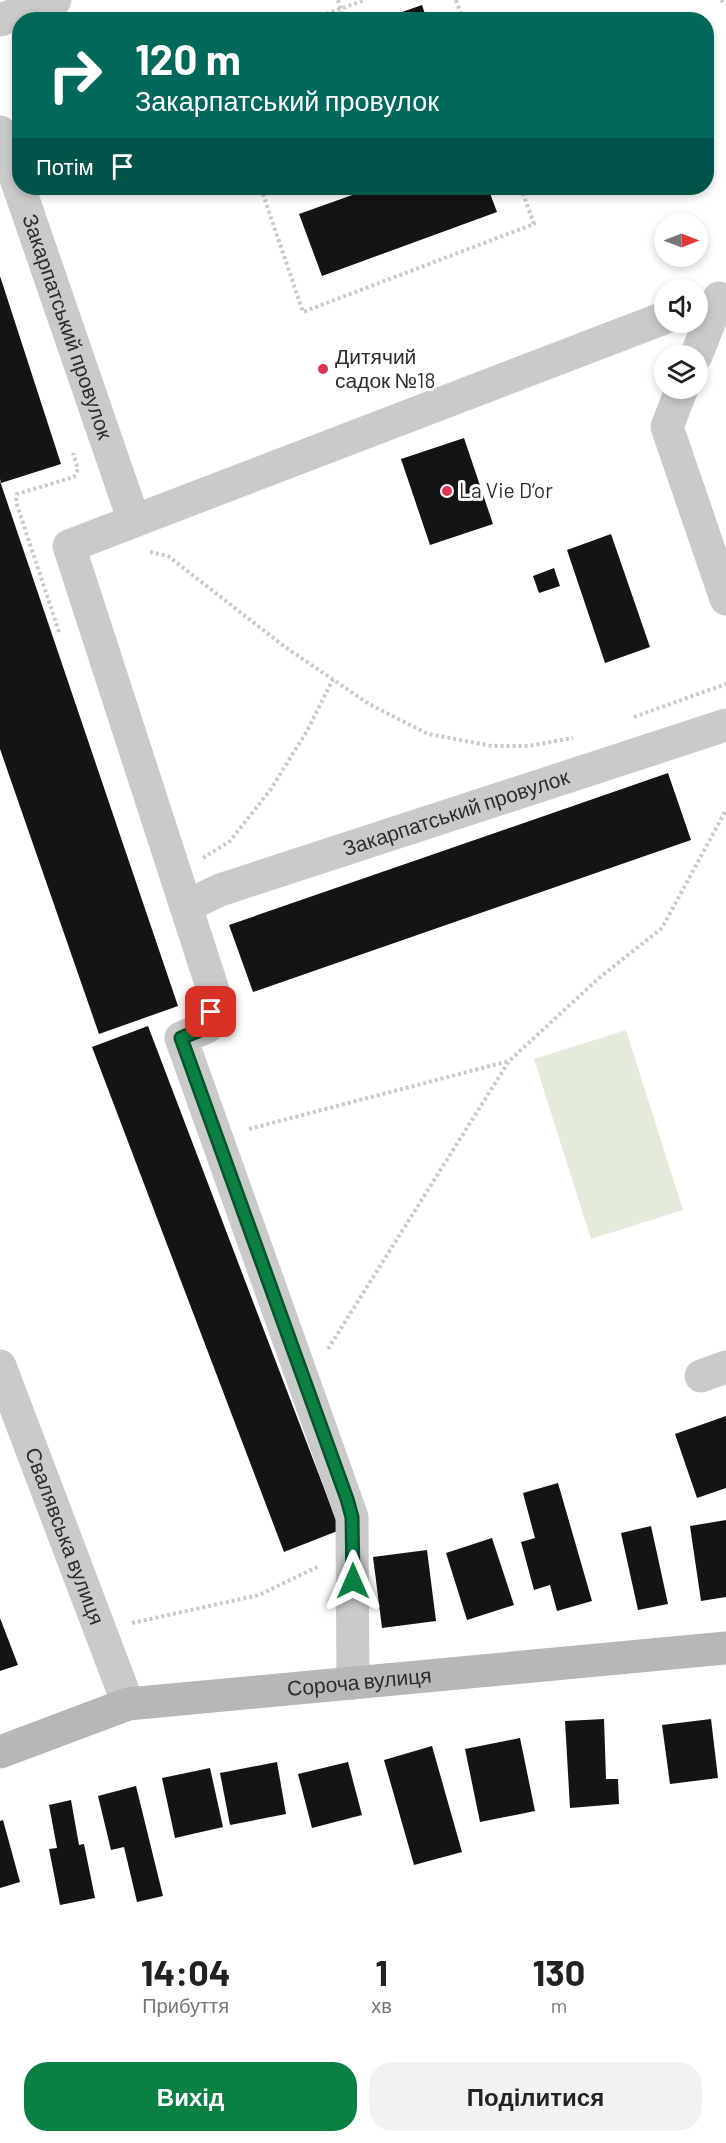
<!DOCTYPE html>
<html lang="uk">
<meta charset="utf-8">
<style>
:root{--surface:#fff;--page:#f2f2f2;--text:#222;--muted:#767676;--accent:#0b8043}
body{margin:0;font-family:Barlow,sans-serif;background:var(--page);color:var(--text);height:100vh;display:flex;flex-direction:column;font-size:22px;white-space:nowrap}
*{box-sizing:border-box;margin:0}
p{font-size:20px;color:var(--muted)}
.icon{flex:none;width:33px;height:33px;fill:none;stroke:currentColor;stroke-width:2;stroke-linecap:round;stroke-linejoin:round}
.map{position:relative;height:1933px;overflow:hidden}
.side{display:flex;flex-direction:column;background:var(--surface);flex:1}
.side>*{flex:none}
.hud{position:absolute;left:12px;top:12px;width:702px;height:183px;border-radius:24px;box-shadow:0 3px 9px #0003;background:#00695c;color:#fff;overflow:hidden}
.needle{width:39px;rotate:90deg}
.tools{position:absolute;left:654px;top:213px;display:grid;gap:12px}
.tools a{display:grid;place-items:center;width:54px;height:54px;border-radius:50%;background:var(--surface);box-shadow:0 3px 9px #0003;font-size:30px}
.pin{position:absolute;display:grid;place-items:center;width:51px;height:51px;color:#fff;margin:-26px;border-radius:12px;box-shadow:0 3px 9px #0006}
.me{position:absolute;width:66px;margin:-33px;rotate:0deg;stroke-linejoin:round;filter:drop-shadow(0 0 4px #0008)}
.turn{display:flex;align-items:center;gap:21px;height:126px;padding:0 24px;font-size:27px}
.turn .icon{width:78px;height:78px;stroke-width:2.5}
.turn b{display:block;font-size:42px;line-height:51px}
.then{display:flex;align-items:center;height:57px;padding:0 24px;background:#0003;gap:12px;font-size:22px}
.eta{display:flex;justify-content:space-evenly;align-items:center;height:102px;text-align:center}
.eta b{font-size:36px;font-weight:700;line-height:42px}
.primary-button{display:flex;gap:12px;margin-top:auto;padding:12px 24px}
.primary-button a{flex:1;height:69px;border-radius:24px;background:var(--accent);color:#fff;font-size:24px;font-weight:700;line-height:69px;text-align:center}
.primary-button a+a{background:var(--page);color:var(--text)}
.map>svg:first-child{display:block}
</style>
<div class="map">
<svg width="726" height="1933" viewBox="0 0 726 1933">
<rect width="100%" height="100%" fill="#fff"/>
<!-- green -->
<path fill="#e5ebdb" d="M 626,1030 L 683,1210 L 591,1239 L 534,1059 Z"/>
<!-- building -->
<g fill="#141414">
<path d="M 422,5 L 427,20 L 382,20 L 382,19 Z"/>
<path d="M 372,188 L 488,188 L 497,212 L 322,276 L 299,214 Z"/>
<path d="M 0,276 L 61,464 L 1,483 L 0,479 Z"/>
<path d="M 464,438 L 493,524 L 430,545 L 401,459 Z"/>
<path d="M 0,481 L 178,1006 L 99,1034 L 0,749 Z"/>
<path d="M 611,534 L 650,647 L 605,663 L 567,550 Z"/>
<path d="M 554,568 L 560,586 L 539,593 L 533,576 Z"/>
<path d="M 668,773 L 691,840 L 253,992 L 229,925 Z"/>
<path d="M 148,1026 L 340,1530 L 284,1552 L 92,1047 Z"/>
<path d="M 726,1416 L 726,1488 L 697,1498 L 675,1434 Z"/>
<path d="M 558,1483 L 592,1601 L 557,1611 L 550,1585 L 534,1590 L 521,1542 L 535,1538 L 523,1493 Z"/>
<path d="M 726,1520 L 726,1597 L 701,1601 L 690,1526 Z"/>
<path d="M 651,1526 L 668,1604 L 638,1610 L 621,1533 Z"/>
<path d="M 492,1538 L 514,1605 L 467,1620 L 446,1553 Z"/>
<path d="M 427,1550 L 436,1621 L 382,1628 L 373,1557 Z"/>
<path d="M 0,1618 L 18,1665 L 0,1671 Z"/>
<path d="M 604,1719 L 606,1779 L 618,1779 L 619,1804 L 570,1808 L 565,1721 Z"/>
<path d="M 711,1719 L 718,1778 L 670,1784 L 662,1725 Z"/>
<path d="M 520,1738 L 535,1811 L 480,1822 L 465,1749 Z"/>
<path d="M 432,1746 L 462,1852 L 414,1865 L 384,1760 Z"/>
<path d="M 277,1762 L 286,1814 L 230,1825 L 220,1773 Z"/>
<path d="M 348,1762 L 362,1815 L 312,1828 L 298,1774 Z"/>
<path d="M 210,1768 L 223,1827 L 175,1838 L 162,1778 Z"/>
<path d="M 136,1786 L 163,1896 L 137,1902 L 124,1847 L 111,1850 L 98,1796 Z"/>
<path d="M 71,1800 L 79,1845 L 84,1844 L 95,1898 L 60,1905 L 49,1849 L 57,1848 L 49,1805 Z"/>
<path d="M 3,1820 L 20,1882 L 0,1888 L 0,1821 Z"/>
</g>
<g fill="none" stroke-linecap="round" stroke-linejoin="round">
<!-- path -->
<g stroke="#cacaca" stroke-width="4" stroke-dasharray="3 3" stroke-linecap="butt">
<path d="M 338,0 L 344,20"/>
<path d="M 456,0 L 463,20"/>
<path d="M 721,0 L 726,4"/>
<path d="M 309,20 L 365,0"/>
<path d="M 261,188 L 303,312 L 534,224 L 521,188"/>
<path d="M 150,552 L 168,556 L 285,647 L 369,704 L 428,734 L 492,746 L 528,746 L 573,738"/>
<path d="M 59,632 L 16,502 L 17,494 L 74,477 L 78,469 L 73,453"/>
<path d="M 634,717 L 726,684"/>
<path d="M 203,858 L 230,841 L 271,789 L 307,731 L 333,679"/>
<path d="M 249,1129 L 509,1061"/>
<path d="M 328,1349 L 509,1061 L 599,978 L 662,928 L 726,810"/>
<path d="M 132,1623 L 259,1595 L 319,1566"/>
</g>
<!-- minor -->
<g stroke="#cacaca" stroke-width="33">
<path d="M 0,20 L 55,0"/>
<path id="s1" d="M 0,132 L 134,521"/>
<path d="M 696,356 L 719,298"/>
<path d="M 682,388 L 667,427 L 726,599"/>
<path id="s2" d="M 187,906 L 220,890 L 726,725"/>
<path d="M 701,1376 L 726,1367"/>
<path d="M 353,1683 L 352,1517 L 181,1038 L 207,1027 L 215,996 L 69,546 L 664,318"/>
</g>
<!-- tertiary -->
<path stroke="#cacaca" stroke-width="33" id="s3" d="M 0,1366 L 128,1704"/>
<!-- secondary -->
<path stroke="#b7b7b7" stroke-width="33" id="s4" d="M 0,1752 L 128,1704 L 726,1648"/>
</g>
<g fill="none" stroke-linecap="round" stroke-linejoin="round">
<!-- route casing -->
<g stroke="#07532c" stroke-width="15">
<path id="route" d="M 211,1012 L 207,1027 L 181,1038 L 347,1499 L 352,1517 L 353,1581"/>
</g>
<!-- route -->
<use href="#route" stroke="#0b8043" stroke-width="10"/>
</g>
<!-- markers -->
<g fill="#e03456" stroke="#fff" stroke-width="2">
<circle cx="323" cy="369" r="6"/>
<circle cx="447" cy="491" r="6"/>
</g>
<g text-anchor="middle" stroke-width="6" stroke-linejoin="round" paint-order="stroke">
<!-- street labels -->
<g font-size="21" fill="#2d2d2d" stroke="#fff">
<text dy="7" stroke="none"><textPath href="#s1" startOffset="206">Закарпатський провулок</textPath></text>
<text dy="7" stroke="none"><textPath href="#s2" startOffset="285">Закарпатський провулок</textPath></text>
<text dy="7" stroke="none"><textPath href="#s3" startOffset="182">Свалявська вулиця</textPath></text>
<text dy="7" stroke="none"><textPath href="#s4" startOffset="369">Сороча вулиця</textPath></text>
</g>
<!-- poi labels -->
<g font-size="21" fill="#2d2d2d" stroke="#fff" text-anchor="start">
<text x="335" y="364">Дитячий<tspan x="335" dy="24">садок №18</tspan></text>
<text x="459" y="498">La Vie D‘or</text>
</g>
</g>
</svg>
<div class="tools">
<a><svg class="needle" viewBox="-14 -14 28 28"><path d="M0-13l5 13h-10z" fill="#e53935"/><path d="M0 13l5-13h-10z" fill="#767676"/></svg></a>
<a><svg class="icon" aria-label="sound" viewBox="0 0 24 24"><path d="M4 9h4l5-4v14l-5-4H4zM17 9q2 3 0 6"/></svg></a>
<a><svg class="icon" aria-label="layers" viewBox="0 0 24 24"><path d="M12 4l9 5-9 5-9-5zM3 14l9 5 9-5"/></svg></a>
</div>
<div class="pin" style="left:211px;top:1012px;background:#d93025"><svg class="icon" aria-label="arrive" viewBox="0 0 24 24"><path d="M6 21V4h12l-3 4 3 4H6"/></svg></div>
<svg class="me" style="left:353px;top:1581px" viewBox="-20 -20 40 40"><path d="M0-17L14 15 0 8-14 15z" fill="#0b8043" stroke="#fff" stroke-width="4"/></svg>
<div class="hud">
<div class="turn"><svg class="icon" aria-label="right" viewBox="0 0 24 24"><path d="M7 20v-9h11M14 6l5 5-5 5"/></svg><div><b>120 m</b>Закарпатський провулок</div></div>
<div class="then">Потім<svg class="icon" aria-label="arrive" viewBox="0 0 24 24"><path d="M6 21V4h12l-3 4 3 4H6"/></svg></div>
</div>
</div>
<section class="side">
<div class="eta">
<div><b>14:04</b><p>Прибуття</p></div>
<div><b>1</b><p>хв</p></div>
<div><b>130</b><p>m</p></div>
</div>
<div class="primary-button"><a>Вихід</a><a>Поділитися</a></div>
</section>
